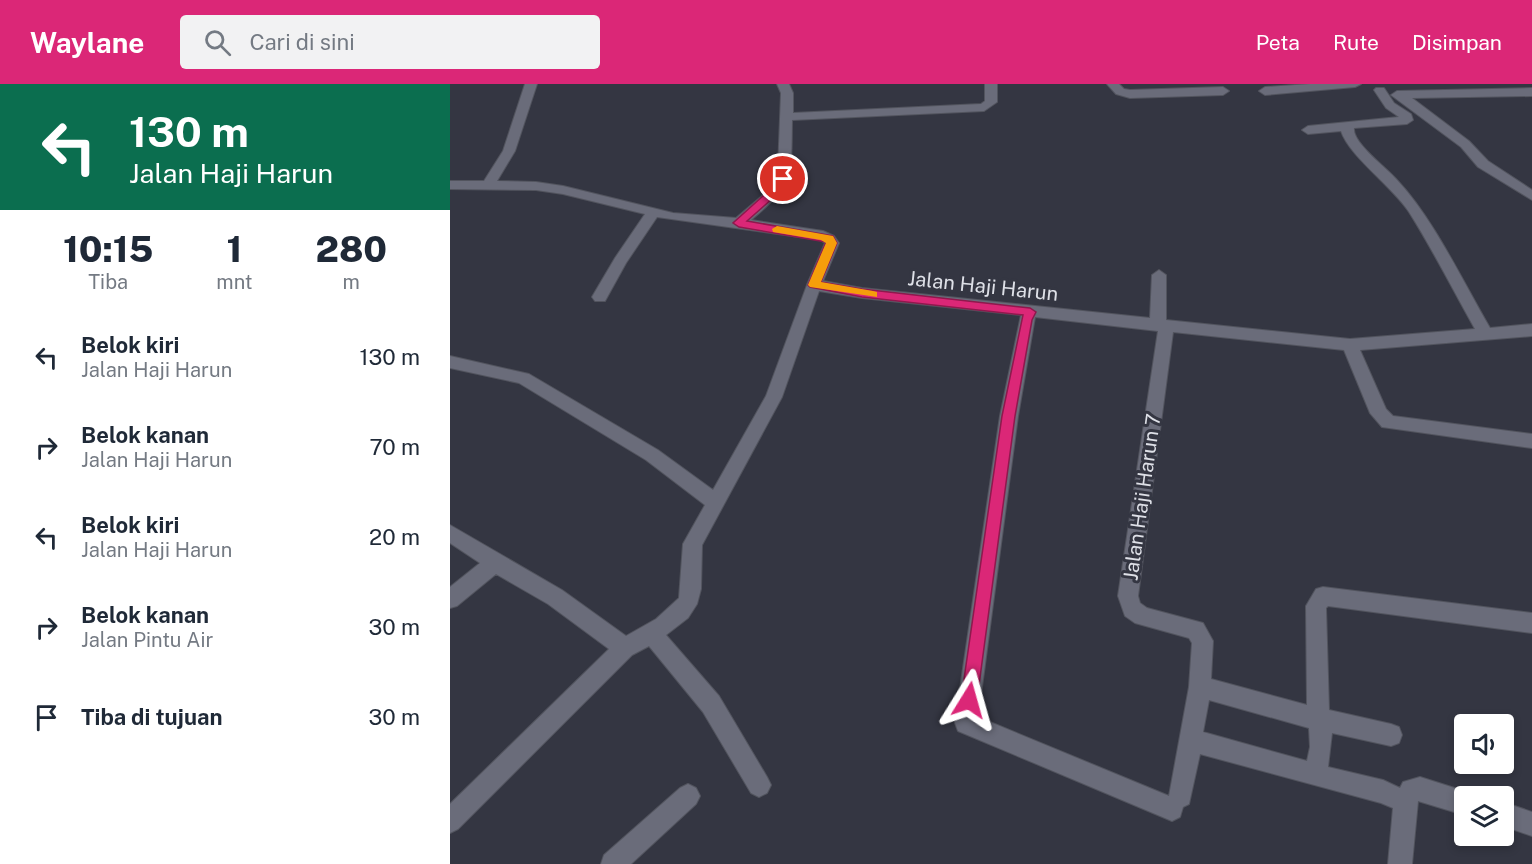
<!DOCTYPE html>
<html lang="id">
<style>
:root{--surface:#fff;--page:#f2f2f3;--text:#1f2937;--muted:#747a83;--accent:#db2777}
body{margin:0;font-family:"Public Sans",sans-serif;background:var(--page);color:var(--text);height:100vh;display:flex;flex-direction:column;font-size:22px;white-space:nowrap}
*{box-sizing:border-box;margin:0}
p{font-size:20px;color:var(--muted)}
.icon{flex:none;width:33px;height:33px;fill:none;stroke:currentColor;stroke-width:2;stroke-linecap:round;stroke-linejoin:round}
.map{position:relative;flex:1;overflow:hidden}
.panel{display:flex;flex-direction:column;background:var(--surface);width:450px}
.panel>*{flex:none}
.hud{background:#0b6e4f;color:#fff;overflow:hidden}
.tools{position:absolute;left:1004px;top:630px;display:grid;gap:12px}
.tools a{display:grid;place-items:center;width:60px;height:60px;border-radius:6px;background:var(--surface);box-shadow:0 3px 9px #0003;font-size:30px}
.pin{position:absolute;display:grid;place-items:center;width:51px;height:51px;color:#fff;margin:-26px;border:3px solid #fff;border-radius:50%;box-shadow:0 2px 6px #0007}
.me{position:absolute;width:66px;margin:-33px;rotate:8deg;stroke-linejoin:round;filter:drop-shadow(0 0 4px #0008)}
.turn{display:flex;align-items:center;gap:21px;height:126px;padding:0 30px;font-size:27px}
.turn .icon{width:78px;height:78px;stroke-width:2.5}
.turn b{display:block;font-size:42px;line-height:51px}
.eta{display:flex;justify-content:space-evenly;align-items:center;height:102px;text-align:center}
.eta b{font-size:36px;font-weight:800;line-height:42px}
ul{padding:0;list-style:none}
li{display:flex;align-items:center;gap:18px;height:90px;padding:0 30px}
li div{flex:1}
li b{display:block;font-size:22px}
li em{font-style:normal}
header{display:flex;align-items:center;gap:36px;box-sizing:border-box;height:84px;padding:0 30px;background:var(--accent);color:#fff}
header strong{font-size:28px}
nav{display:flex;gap:33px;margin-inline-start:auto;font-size:21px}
.search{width:420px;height:54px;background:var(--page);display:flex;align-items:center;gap:15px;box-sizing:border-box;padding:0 21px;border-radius:6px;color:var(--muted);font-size:22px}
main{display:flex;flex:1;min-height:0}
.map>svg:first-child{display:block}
</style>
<header>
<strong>Waylane</strong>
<div class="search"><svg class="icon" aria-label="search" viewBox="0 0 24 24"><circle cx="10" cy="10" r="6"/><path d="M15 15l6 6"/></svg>Cari di sini</div>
<nav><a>Peta</a><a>Rute</a><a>Disimpan</a></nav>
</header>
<main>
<section class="panel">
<div class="hud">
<div class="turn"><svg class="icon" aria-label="left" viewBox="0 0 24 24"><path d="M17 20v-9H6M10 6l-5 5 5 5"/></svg><div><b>130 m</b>Jalan Haji Harun</div></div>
</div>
<div class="eta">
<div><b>10:15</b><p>Tiba</p></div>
<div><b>1</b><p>mnt</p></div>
<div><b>280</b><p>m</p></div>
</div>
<ul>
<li><svg class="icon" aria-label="left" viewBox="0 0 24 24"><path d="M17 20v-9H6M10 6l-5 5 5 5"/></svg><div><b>Belok kiri</b><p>Jalan Haji Harun</p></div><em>130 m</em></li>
<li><svg class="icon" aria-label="right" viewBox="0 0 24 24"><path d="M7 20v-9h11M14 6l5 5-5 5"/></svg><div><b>Belok kanan</b><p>Jalan Haji Harun</p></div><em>70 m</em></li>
<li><svg class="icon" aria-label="left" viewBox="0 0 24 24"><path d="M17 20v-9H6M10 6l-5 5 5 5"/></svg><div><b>Belok kiri</b><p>Jalan Haji Harun</p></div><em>20 m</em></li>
<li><svg class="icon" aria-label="right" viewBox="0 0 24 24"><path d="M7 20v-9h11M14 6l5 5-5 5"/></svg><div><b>Belok kanan</b><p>Jalan Pintu Air</p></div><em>30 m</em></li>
<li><svg class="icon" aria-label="arrive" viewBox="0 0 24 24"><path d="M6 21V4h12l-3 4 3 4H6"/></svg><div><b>Tiba di tujuan</b></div><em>30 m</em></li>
</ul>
</section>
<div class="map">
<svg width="1082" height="780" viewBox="0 0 1082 780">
<rect width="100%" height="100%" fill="#343642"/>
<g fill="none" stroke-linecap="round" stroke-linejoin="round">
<!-- street casing -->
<g stroke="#52545e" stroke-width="2">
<g id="street">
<path d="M 75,0 L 87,0 L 65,67 L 47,97 L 86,98 L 113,102 L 223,129 L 286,134 L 312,112 L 325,94 L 328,85 L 331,9 L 327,0 L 339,0 L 343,9 L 343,29 L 531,20 L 535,17 L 535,0 L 547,0 L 547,18 L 534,27 L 342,36 C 341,91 345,99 301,136 L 373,147 L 384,152 L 389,159 L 373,197 L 412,204 L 700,234 L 702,191 L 709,186 L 716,191 L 716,236 L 900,255 L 1025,245 C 1003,206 983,166 959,128 C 942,102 899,72 891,47 L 858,50 L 852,46 L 858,42 L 949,33 L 936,24 L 924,6 L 926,4 L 934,4 L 944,19 L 961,30 L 963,36 L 957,40 L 904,44 C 902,59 937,84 947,96 C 983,134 1013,198 1040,244 L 1082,240 L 1082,252 L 910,266 L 936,325 L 943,332 L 1082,350 L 1082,364 L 932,343 L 920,329 L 894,266 L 723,248 L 688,512 L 690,519 L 697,524 L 753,539 L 763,557 L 761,595 L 857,621 L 856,522 L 866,505 L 873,503 L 1082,529 L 1082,549 L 878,522 L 876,524 L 879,626 L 941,640 L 949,643 L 952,651 L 949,659 L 941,662 L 882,649 L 878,683 L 933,696 L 950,704 L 953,698 L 970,693 L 1014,707 L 1023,712 L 1014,712 L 1014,731 L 968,717 L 962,780 L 938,780 L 943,724 L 931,719 L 750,670 L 739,720 L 733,723 L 730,733 L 722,737 L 508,647 L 505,639 L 550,332 L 571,231 L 412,214 L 369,207 L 332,313 L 252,461 L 251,505 L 247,520 L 238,534 L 216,551 L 269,612 L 317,693 L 321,701 L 317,709 L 309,713 L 301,709 L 253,628 L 199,562 L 182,571 L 8,745 L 0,749 L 0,720 L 159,565 L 98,520 L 46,490 L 7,522 L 0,524 L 0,503 L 30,479 L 0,459 L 0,441 L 112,506 L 176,552 L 206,535 L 229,514 L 233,460 L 255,421 L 196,376 L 69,299 L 0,284 L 0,272 L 79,290 L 208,366 L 263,406 L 316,312 L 357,201 L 375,159 L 370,156 L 207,133 L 176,179 L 155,217 L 145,217 L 142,213 L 165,174 L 195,130 L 113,110 L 86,106 L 0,105 L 0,97 L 34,97 L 53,67 ZM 585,233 L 708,247 L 668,512 L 675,532 L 685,539 L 739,554 L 742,559 L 739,603 L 719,712 L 528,633 L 568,332 ZM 759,616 L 859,644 L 860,663 L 857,677 L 753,648 Z"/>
<path d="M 657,0 L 669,0 L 674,5 L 680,6 L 773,3 L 779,7 L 773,11 L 680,14 L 666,10 Z"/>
<path d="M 860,0 L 911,0 L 905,3 L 815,11 L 809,7 L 815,3 Z"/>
<path d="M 1082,4 L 1082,12 L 962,14 L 1019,57 L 1038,77 L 1082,106 L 1082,116 L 1028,83 L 1011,63 L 941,11 L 947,7 Z"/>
<path d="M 238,700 L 246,704 L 250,712 L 246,720 L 181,780 L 151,780 L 154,771 L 230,704 Z"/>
<path d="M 1053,718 L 1082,728 L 1082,752 L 1053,742 Z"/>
</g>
</g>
<!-- street -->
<use href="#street" fill="#6a6c7a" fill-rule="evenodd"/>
</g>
<!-- route -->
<path fill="#db2777" stroke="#8e194d" stroke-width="1.5" d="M 329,93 L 338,95 L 331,107 L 297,137 L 383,152 L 387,159 L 371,198 L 412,205 L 580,224 L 586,228 L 582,236 L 565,332 L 527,616 L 525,622 L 519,624 L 513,622 L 511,616 L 552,332 L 573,231 L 412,213 L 360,203 L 358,201 L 376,158 L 289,143 L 283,139 L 323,103 Z"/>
<!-- slow -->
<path fill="#f59e0b" d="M 327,142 L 383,152 L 387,159 L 371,198 L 423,207 L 427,208 L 427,213 L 360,203 L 358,201 L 376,159 L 371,156 L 323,148 L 322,145 Z"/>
<g text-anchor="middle" stroke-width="6" stroke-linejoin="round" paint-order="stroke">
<!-- street labels -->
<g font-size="20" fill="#dee0e7" stroke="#343642">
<text transform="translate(533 202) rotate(6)" y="7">Jalan Haji Harun</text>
<text transform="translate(692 413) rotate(-82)" y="7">Jalan Haji Harun 7</text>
</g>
</g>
</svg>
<div class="tools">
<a><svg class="icon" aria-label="sound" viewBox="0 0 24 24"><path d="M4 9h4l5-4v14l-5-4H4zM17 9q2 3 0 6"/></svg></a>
<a><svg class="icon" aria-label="layers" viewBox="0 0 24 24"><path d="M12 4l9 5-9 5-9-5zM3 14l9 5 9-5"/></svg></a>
</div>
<div class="pin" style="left:333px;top:95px;background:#d93025"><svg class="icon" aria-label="arrive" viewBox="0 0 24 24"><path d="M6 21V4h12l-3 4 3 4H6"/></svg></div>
<svg class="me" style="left:519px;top:616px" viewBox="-20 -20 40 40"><path d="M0-17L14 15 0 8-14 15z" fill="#db2777" stroke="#fff" stroke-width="4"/></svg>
</div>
</main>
